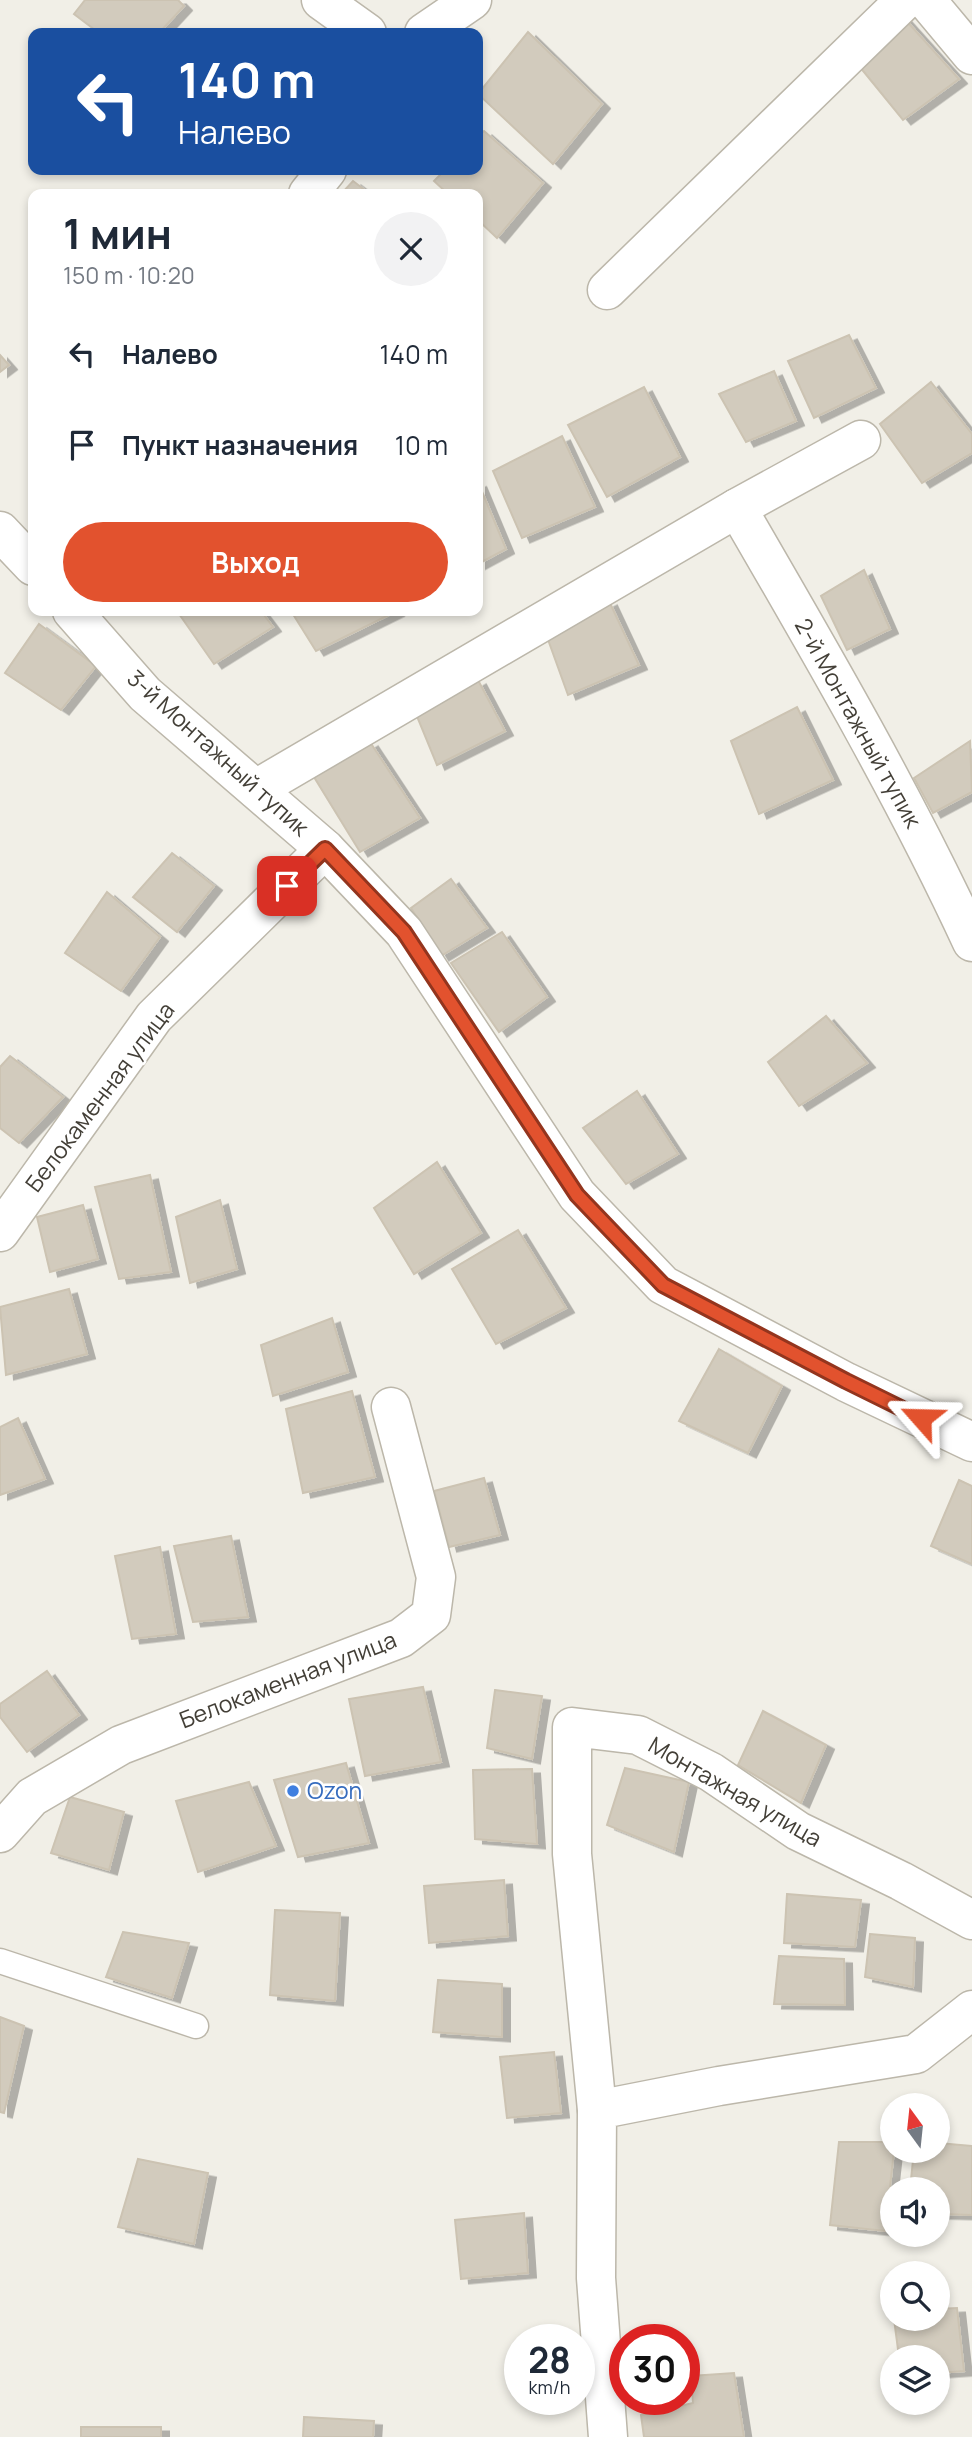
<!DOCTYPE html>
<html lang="ru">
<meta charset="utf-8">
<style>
:root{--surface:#fff;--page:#f2f2f3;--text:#1f2937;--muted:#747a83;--accent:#e2522e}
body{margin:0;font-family:Manrope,sans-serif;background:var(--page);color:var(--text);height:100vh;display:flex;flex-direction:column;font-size:26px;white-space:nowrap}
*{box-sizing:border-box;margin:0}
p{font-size:23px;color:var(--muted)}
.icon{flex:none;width:38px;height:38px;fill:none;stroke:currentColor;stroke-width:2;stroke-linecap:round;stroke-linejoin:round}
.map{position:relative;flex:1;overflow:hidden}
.details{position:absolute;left:28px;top:189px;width:455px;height:427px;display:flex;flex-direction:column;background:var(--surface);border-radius:14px;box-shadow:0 4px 10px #0003}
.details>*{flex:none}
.top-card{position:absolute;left:28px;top:28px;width:455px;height:147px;border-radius:14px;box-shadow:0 4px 10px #0003;background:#1a4fa0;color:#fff;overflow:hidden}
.needle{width:46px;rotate:345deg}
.controls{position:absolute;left:880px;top:2093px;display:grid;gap:14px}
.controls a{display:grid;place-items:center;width:70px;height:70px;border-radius:50%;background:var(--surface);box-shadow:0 4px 10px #0003;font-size:35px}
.speed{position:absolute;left:504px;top:2324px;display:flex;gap:14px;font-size:35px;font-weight:700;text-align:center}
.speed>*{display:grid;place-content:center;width:91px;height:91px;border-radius:50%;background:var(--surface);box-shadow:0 4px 10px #0003;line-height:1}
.speed small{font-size:18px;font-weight:400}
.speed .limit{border:10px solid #d22;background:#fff;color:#111}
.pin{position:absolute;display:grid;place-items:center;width:60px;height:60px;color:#fff;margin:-30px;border-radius:14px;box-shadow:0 4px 10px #0006}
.me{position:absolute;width:77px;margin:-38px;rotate:295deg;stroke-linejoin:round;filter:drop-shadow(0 0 5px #0008)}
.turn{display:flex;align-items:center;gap:24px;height:147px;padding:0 35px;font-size:32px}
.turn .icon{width:91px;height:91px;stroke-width:2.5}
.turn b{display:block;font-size:49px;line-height:60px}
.round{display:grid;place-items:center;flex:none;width:74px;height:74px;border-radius:37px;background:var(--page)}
.overview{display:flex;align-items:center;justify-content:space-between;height:119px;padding:0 35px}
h1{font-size:42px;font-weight:700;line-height:52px}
.primary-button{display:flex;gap:14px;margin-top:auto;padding:14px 35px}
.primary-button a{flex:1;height:80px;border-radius:42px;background:var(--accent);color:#fff;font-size:28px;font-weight:700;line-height:80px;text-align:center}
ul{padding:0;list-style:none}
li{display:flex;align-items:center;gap:21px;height:91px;padding:0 35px}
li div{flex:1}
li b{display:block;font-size:26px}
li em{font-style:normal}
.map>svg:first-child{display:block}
</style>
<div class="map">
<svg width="972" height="2437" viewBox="0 0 972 2437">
<defs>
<filter id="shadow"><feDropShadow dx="8" dy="4.5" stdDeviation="0" flood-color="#0004"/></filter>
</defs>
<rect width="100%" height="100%" fill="#f1efe7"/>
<!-- building -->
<g fill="#d2cbbd" stroke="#ccc3b2" stroke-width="2" filter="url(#shadow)">
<path d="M 85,0 L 178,0 L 184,6 L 159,33 L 99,33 L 74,14 Z"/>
<path d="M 903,17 L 959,79 L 903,120 L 855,61 Z"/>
<path d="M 528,32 L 602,104 L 553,164 L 478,94 Z"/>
<path d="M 484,131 L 543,183 L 497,238 L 478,220 L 478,194 L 448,194 L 434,181 L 445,170 L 478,170 L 478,137 Z"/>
<path d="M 353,181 L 370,194 L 341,194 Z"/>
<path d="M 849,335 L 876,388 L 814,418 L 788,361 Z"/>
<path d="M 0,355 L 9,365 L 0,372 Z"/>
<path d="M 774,371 L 796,421 L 746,442 L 719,394 Z"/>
<path d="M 931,382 L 972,434 L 972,453 L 922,483 L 880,424 Z"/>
<path d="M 644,387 L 680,457 L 607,497 L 568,425 Z"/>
<path d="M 562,436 L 595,507 L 522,538 L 493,471 Z"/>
<path d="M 478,482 L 506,549 L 478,564 Z"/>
<path d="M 864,570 L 890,629 L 847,650 L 821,596 Z"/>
<path d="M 609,601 L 639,665 L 568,695 L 546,634 Z"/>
<path d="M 177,611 L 261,611 L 273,627 L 214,664 Z"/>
<path d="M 291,611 L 397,611 L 316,651 Z"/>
<path d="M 39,624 L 96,666 L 61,710 L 5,673 Z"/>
<path d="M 478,680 L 505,731 L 437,765 L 416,714 Z"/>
<path d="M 797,707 L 833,780 L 759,814 L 731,741 Z"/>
<path d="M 970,741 L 972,792 L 933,813 L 914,778 Z"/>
<path d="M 370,742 L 420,818 L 360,852 L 314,777 Z"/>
<path d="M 172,853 L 214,886 L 177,932 L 133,897 Z"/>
<path d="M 451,879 L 487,928 L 441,956 L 411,908 Z"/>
<path d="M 107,892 L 160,937 L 121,991 L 65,953 Z"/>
<path d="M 502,932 L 547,997 L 499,1032 L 451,963 Z"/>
<path d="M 826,1016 L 867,1063 L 799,1106 L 768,1062 Z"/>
<path d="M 10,1056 L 63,1097 L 19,1143 L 0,1128 L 0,1067 Z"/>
<path d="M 637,1091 L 678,1154 L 626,1184 L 583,1128 Z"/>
<path d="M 437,1162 L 481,1233 L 414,1274 L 374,1208 Z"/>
<path d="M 150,1175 L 171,1272 L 119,1279 L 95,1187 Z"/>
<path d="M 220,1200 L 237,1269 L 190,1283 L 176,1217 Z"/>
<path d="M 83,1205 L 98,1259 L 50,1272 L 37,1217 Z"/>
<path d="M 518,1230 L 566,1308 L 496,1344 L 452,1269 Z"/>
<path d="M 69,1289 L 87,1354 L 6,1375 L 0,1307 Z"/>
<path d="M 332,1318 L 348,1372 L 273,1396 L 261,1345 Z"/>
<path d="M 719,1349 L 782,1386 L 748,1453 L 679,1421 Z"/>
<path d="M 352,1391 L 375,1477 L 303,1493 L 286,1409 Z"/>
<path d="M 18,1418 L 45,1479 L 0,1495 L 0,1427 Z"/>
<path d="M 484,1478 L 500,1535 L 449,1547 L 434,1491 Z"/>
<path d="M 959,1480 L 972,1486 L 972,1564 L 931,1546 Z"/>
<path d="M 231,1536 L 248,1617 L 193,1622 L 174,1546 Z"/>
<path d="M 160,1547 L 176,1634 L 132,1639 L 115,1556 Z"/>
<path d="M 47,1671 L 79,1715 L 27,1752 L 0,1717 L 0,1704 Z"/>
<path d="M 423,1687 L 441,1762 L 365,1776 L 349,1699 Z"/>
<path d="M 495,1690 L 542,1696 L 532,1759 L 487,1748 Z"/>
<path d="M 763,1711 L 826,1745 L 801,1803 L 738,1765 Z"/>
<path d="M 346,1763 L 369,1843 L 298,1857 L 274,1780 Z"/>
<path d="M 625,1768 L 689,1782 L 674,1852 L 607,1825 Z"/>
<path d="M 532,1769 L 537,1844 L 475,1839 L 473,1770 Z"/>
<path d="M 249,1782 L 276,1846 L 198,1872 L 176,1801 Z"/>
<path d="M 70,1797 L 124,1812 L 109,1870 L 51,1853 Z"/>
<path d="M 504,1880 L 508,1936 L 429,1943 L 424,1886 Z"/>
<path d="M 787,1894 L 861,1900 L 855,1947 L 784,1943 Z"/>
<path d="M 275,1910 L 340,1913 L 335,2001 L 270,1995 Z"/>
<path d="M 123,1932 L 189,1943 L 172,1998 L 106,1977 Z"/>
<path d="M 870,1934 L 915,1938 L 913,1987 L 865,1977 Z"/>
<path d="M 779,1956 L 844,1959 L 845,2005 L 774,2004 Z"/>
<path d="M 438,1980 L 502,1984 L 502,2037 L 433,2032 Z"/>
<path d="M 0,2017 L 24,2026 L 4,2113 L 0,2112 Z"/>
<path d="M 554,2052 L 561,2113 L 507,2118 L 500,2057 Z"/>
<path d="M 839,2142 L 892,2142 L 892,2151 L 894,2151 L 885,2231 L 830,2225 Z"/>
<path d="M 938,2143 L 972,2146 L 972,2215 L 938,2214 L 938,2189 L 910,2189 L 914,2151 L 938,2151 Z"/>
<path d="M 138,2159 L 208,2173 L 194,2244 L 118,2227 Z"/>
<path d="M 524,2213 L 528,2273 L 461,2279 L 455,2220 Z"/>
<path d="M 957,2308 L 964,2371 L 938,2373 L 938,2357 L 899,2357 L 894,2319 L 938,2319 L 938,2309 Z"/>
<path d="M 734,2373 L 744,2437 L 644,2437 L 641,2415 L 693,2403 L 691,2376 Z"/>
<path d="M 304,2417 L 374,2421 L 373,2437 L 303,2437 Z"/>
<rect x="81" y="2427" width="80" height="10"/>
</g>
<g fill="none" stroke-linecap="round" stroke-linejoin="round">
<!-- lane casing -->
<g stroke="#bcb7aa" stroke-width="27">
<path id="lane" d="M 0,1961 L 196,2026"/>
</g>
<!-- street casing -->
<g stroke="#bcb7aa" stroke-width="41">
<g id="street">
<path d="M 321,0 L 367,33"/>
<path d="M 926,0 L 972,55"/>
<path d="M 424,33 L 472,0"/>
<path d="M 308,194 L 327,170"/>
<path d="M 607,290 L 905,0"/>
<path d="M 737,508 C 820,651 903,793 972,942"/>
<path d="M 0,531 L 33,566"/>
<path d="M 72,611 L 145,694 L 325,849 L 404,932 L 577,1195 L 663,1285 L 846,1382 L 972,1442"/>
<path d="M 256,789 L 737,508 L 861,440"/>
<path d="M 0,1232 L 154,1017 L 325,849"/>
<path d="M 0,1833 L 32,1797 L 121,1745 L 401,1638 L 431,1615 L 436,1577 L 391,1407"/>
<path d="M 597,2110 L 572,1854 L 572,1727 L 638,1735 L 711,1772 L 798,1831 L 901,1881 L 972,1920"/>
<path d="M 608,2437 L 596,2278 L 597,2110 L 719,2086 L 916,2054 L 972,2010"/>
</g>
</g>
<!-- lane -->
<use href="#lane" stroke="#fff" stroke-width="24"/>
<!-- street -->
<use href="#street" stroke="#fff" stroke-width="38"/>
</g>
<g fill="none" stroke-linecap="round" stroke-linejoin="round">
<!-- route casing -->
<g stroke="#93351e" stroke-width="18">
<path id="route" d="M 287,886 L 325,849 L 404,932 L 577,1195 L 663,1285 L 846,1381 L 921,1418"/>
</g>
<!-- route -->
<use href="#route" stroke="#e2522e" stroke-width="12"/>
</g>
<!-- markers -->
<circle fill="#3f7fe0" stroke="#fff" stroke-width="2.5" cx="293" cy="1791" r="7"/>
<g text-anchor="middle" stroke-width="5" stroke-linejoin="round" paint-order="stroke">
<!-- street labels -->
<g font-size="23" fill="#433f37" stroke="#fff">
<text transform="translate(858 723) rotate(61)" y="8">2-й Монтажный тупик</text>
<text transform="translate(218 753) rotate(42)" y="8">3-й Монтажный тупик</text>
<text transform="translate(100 1097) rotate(-53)" y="8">Белокаменная улица</text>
<text transform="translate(288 1680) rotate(-21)" y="8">Белокаменная улица</text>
<text transform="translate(735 1792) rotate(30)" y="8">Монтажная улица</text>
</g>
<!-- shop labels -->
<g font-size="23" fill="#366cbe" stroke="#fff" text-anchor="start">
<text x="307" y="1799">Ozon</text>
</g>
</g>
</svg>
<div class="controls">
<a><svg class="needle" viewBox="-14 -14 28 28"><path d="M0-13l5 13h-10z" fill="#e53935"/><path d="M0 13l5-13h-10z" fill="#747a83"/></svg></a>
<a><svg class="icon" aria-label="sound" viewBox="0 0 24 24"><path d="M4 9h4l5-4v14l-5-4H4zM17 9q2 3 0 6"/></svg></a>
<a><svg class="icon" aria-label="search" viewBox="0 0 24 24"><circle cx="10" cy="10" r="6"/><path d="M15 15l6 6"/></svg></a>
<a><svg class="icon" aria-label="layers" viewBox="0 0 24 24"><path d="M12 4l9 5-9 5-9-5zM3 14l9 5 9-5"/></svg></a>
</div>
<div class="speed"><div>28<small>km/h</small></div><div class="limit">30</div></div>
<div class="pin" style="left:287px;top:886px;background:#d93025"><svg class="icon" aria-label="arrive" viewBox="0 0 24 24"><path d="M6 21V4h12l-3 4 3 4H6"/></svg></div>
<svg class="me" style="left:921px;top:1418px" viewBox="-20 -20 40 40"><path d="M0-17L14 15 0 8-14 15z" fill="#e2522e" stroke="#fff" stroke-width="4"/></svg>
<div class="top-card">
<div class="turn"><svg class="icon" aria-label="left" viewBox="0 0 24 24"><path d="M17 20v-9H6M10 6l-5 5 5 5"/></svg><div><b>140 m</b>Налево</div></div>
</div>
<section class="details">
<div class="overview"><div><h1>1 мин</h1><p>150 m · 10:20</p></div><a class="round"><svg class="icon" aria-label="close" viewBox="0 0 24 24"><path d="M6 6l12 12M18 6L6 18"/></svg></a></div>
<ul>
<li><svg class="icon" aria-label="left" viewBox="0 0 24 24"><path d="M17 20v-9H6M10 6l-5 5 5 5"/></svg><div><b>Налево</b></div><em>140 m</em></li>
<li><svg class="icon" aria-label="arrive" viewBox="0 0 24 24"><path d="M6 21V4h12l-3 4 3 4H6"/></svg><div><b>Пункт назначения</b></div><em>10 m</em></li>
</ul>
<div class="primary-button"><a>Выход</a></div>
</section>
</div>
